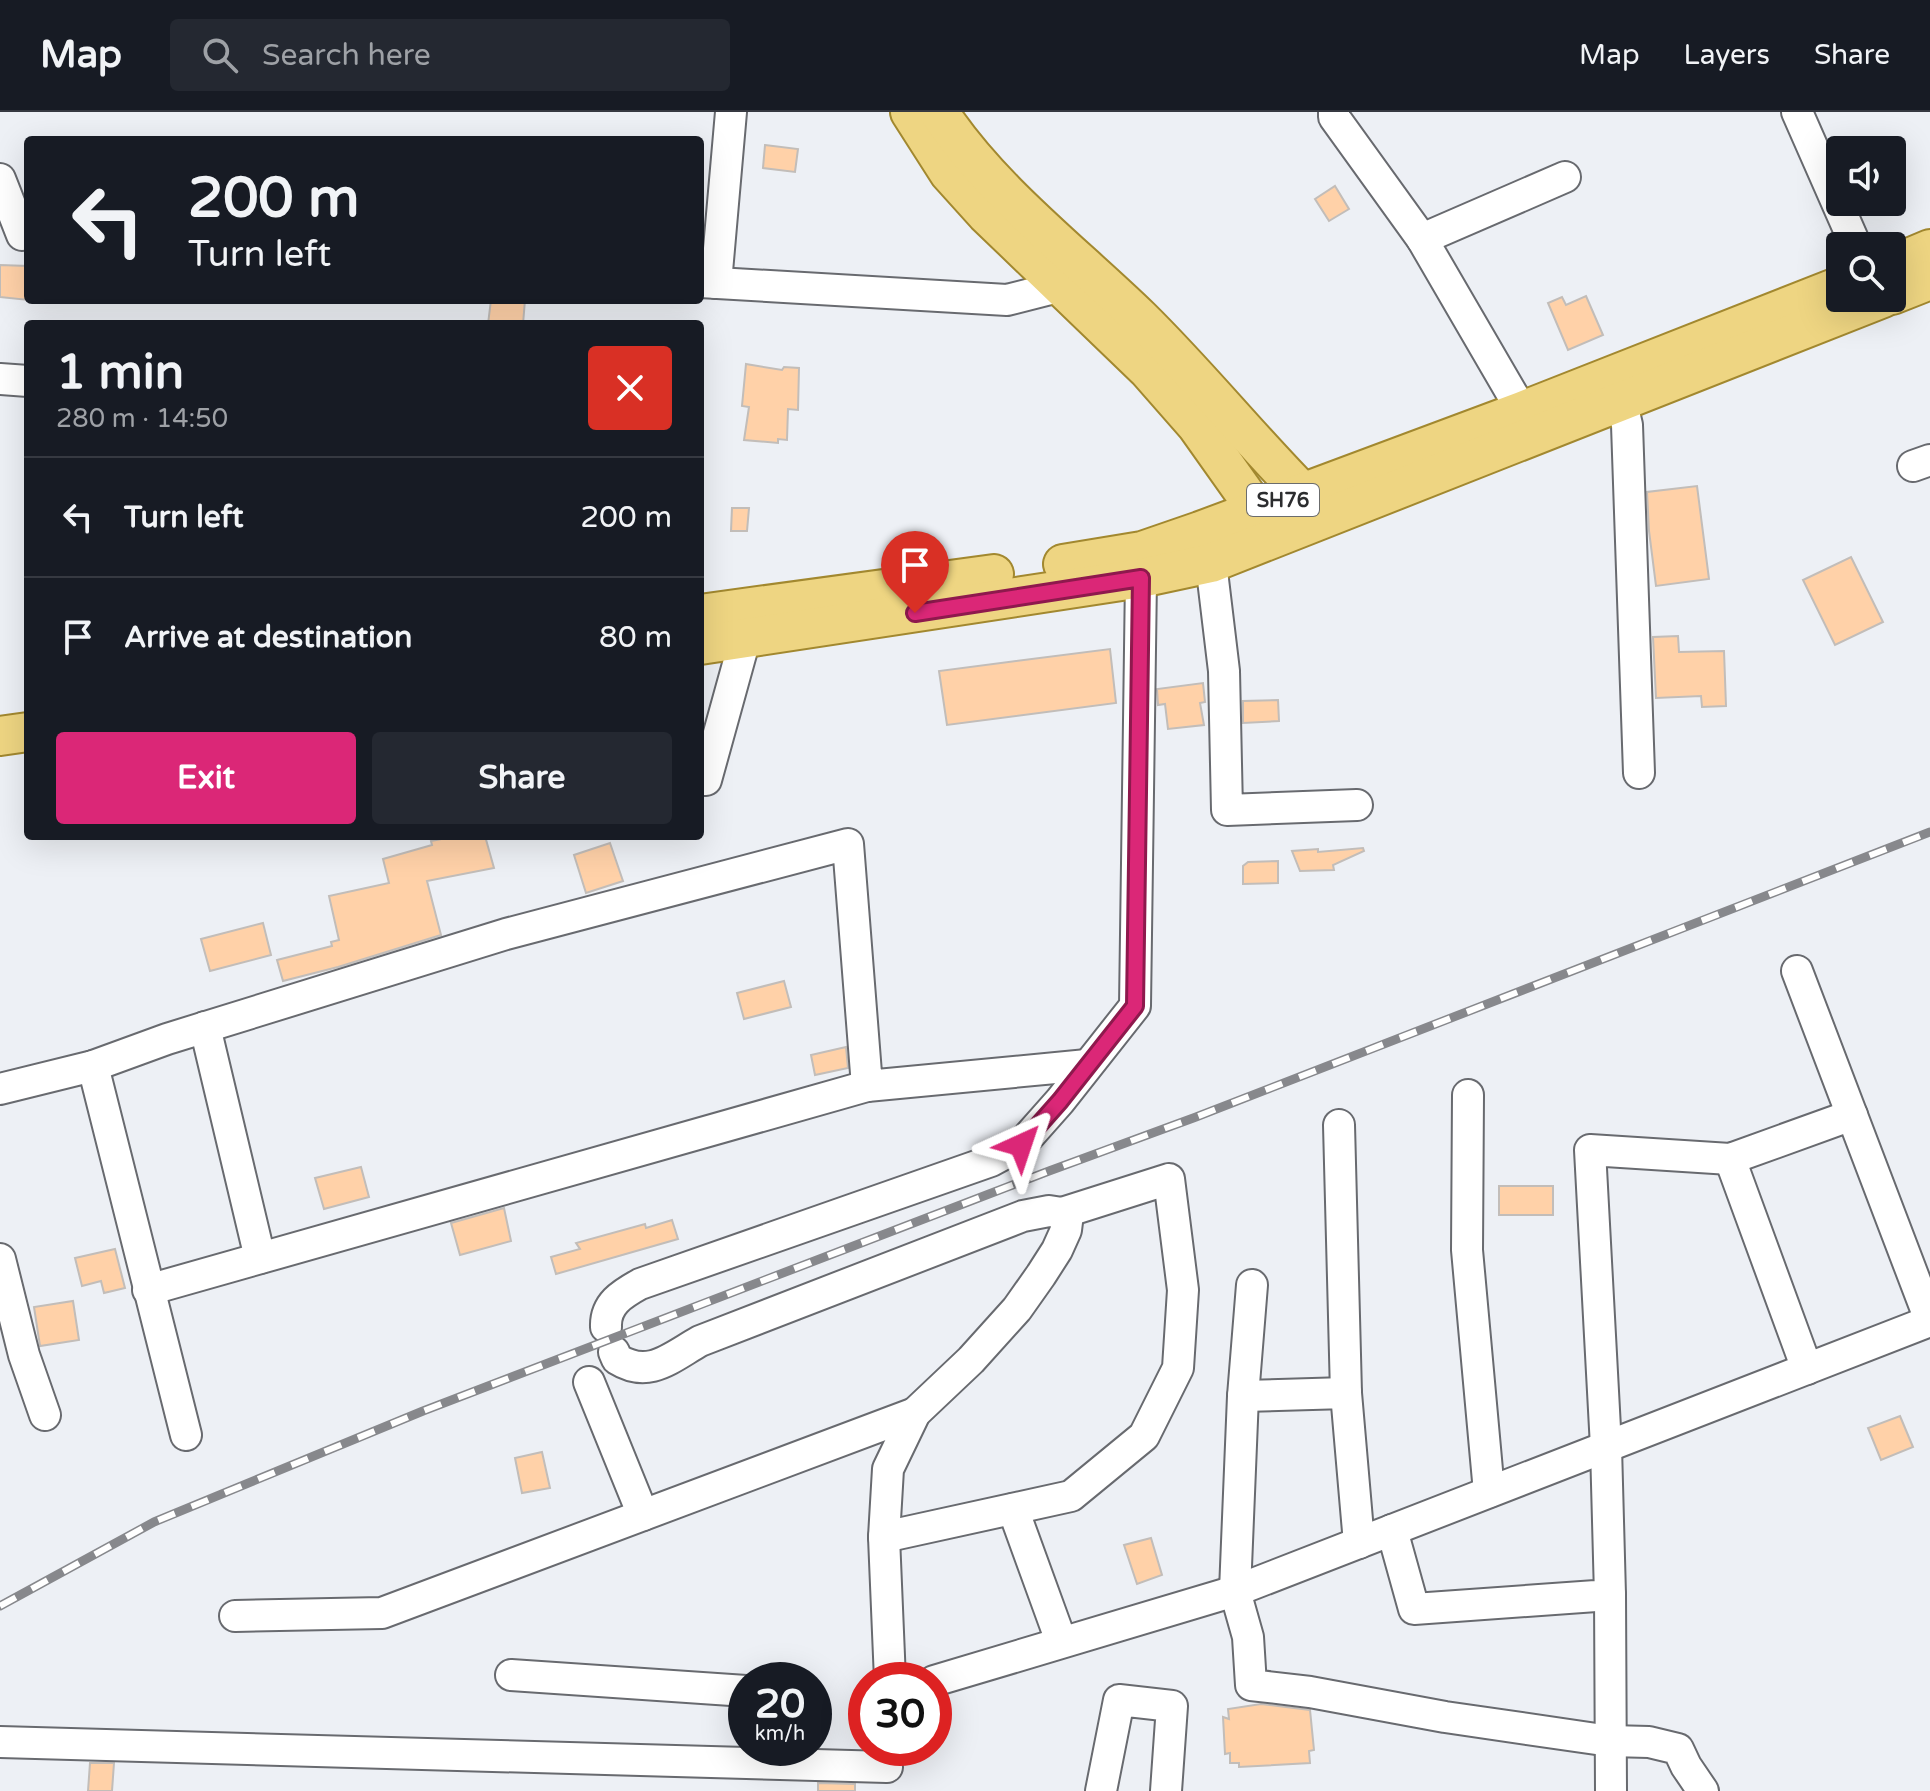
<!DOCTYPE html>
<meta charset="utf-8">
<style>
:root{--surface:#171b24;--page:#242831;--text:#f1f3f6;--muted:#9ea1a6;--line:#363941;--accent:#db2777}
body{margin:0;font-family:"Varela Round",sans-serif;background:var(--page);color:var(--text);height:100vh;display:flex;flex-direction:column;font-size:30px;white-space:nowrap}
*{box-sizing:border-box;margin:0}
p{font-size:26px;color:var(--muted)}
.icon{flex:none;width:44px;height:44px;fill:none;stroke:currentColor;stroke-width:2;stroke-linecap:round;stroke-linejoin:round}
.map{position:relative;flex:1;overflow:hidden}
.drawer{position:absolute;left:24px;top:208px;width:680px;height:520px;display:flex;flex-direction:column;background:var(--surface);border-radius:8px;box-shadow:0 8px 32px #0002}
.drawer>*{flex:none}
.banner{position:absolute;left:24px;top:24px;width:680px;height:168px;border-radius:8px;box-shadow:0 8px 32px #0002;background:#171b24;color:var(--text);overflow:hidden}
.tools{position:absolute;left:1826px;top:24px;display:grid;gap:16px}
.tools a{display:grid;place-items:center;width:80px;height:80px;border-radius:8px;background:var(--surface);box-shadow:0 8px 32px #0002;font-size:40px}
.speed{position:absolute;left:728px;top:1550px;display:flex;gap:16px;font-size:40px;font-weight:700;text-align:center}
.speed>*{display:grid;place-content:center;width:104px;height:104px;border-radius:50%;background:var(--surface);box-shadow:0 8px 32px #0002;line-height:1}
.speed small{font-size:20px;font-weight:400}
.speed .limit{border:12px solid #d22;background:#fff;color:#111}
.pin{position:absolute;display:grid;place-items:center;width:68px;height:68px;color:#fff;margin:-82px -34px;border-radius:50% 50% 50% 0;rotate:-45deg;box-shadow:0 0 8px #0007}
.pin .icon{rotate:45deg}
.me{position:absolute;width:88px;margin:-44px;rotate:42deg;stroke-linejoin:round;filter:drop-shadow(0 0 6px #0008)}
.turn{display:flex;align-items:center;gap:28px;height:168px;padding:0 32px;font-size:36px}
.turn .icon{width:104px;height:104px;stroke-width:2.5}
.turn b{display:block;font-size:56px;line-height:68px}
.round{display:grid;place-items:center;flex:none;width:84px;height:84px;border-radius:8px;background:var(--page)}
.overview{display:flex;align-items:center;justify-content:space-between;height:136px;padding:0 32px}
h1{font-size:48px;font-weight:800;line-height:60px}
.cta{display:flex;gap:16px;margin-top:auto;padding:16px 32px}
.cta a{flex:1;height:92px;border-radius:8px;background:var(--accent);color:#fff;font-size:32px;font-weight:800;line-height:92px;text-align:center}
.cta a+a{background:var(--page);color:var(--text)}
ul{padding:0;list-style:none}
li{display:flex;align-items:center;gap:24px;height:120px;padding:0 32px;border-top:2px solid var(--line)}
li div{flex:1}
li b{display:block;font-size:30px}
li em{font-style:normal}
header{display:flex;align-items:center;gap:48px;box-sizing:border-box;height:112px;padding:0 40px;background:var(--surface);border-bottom:2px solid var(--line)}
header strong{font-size:38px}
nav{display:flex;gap:44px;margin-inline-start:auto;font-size:28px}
.search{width:560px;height:72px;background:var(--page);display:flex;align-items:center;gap:20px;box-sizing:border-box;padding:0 28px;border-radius:8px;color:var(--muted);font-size:30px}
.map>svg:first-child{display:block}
</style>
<header>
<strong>Map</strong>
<div class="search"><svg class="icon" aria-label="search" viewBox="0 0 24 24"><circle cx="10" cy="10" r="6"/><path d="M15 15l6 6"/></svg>Search here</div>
<nav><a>Map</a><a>Layers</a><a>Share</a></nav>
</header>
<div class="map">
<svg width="1930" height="1679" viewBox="0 0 1930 1679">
<rect width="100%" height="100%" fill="#edf0f5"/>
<!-- building -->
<g fill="#ffd1a8" stroke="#c2bdb9" stroke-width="2">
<path d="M 765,33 L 798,37 L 795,60 L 763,56 Z"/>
<path d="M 1335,74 L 1349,97 L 1329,109 L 1315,87 Z"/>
<path d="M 0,153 L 28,154 L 28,188 L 0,185 Z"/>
<path d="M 1586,184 L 1603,223 L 1568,238 L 1548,191 L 1562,185 L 1566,193 Z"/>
<path d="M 491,188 L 525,188 L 523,212 L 488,212 Z"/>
<path d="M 746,252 L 782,258 L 784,255 L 799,256 L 798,298 L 788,297 L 787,328 L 778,327 L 778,331 L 744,328 L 749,295 L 742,294 Z"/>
<path d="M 1697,374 L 1709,467 L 1656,474 L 1649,419 L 1647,380 Z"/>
<path d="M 732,396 L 749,396 L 747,419 L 731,419 Z"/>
<path d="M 1851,445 L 1883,510 L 1835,533 L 1803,468 Z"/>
<path d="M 1678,524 L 1679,540 L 1724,539 L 1726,594 L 1702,595 L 1701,584 L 1656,586 L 1653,525 Z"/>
<path d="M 1110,537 L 1116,591 L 947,613 L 939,559 Z"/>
<path d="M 1203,571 L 1205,590 L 1200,591 L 1204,613 L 1168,617 L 1165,592 L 1158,593 L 1157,577 Z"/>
<path d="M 1278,588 L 1279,609 L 1243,611 L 1243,589 Z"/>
<path d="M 457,724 L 485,724 L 494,756 L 427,769 L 441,823 L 338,855 L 283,869 L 277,848 L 332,834 L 331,830 L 339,828 L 329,784 L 389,771 L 383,747 L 432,733 L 431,729 Z"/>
<path d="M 610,731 L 623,769 L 586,781 L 574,743 Z"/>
<path d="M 1363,736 L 1364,739 L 1333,753 L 1334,758 L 1300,759 L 1292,739 L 1318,737 L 1318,740 Z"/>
<path d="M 1278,749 L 1278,771 L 1243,772 L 1243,754 L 1248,750 Z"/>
<path d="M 263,811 L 271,843 L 210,859 L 201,827 Z"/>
<path d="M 784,869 L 791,895 L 744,907 L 737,881 Z"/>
<path d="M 846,935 L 848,956 L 815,963 L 811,943 Z"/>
<path d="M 361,1055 L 369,1085 L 324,1097 L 315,1066 Z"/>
<rect x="1499" y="1074" width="54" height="29"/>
<path d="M 504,1096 L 511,1129 L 460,1143 L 451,1111 Z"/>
<path d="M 672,1108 L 678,1127 L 556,1162 L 551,1145 L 580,1137 L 576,1131 L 645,1112 L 646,1116 Z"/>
<path d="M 115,1137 L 125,1176 L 104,1181 L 101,1169 L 82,1174 L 75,1146 Z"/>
<path d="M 73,1189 L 79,1228 L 40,1234 L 34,1195 Z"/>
<path d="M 1900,1304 L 1913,1335 L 1881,1348 L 1868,1316 Z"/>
<path d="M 542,1340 L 550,1376 L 522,1381 L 515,1346 Z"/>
<path d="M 1151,1426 L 1162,1463 L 1137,1472 L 1124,1433 Z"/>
<path d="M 1261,1592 L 1310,1598 L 1314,1638 L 1309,1639 L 1310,1651 L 1239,1655 L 1239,1651 L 1230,1651 L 1230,1641 L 1225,1642 L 1223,1605 L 1229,1607 L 1228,1597 Z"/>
<path d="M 90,1651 L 114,1651 L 112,1679 L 88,1679 Z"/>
<path d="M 818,1671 L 855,1672 L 855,1679 L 818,1679 Z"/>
</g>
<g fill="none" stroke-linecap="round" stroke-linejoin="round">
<!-- minor casing -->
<g stroke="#686a6f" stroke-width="34">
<g id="minor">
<path d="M 1334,0 L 1334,5 L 1422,127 L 1522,299"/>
<path d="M 1797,0 L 1856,134"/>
<path d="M 0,67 L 22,123"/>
<path d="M 1422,127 L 1565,65"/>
<path d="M 700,170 L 1007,188 L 1062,174"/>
<path d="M 716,171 L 731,0"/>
<path d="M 0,267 L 28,269"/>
<path d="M 1621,288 L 1627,313 L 1639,661"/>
<path d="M 1913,354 L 1930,348"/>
<path d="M 1211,451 L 1224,559 L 1227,698 L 1357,693"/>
<path d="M 706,668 L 745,527"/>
<path d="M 1797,859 L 1930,1208"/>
<path d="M 205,915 L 260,1146"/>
<path d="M 93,954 L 186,1323"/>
<path d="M 0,977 L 93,954 L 167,927 L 506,822 L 848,732 L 867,974 L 1087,953"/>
<path d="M 1468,983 L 1467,1138 L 1489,1380"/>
<path d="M 1339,1013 L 1346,1281"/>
<path d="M 1730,1047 L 1807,1257"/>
<path d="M 0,1147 L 24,1243 L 45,1303"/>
<path d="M 1252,1173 L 1243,1284 L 1235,1479 L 1248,1525 L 1251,1573 L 1310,1580 L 1445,1605 L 1610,1629 L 1649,1630 L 1678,1637 L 1686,1654 L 1703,1679"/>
<path d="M 148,1178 L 867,974"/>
<path d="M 606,1215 C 605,1192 622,1182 640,1172 L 991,1049 L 1021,1033 L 1060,989 L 1135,894 L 1141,466"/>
<path d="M 614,1240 L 617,1247 C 649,1267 670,1246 700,1229 L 1023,1104 L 1049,1099 L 1062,1101 L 1067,1110 L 1066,1118 L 1057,1138 L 1041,1163 L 1017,1197 L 971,1248 L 915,1301 L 888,1357 L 884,1425 L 890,1568"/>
<path d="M 589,1270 L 643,1403"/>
<path d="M 1243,1284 L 1346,1281 L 1359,1431"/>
<path d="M 1013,1397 L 1061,1529"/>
<path d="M 1392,1418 L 1414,1497 L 1610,1483 L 1606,1335 L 1590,1038 L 1730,1047 L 1852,1003"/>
<path d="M 884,1425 L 1071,1384 L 1144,1324 L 1178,1256 L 1183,1178 L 1169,1067 L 1062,1101"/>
<path d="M 1610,1483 L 1611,1679"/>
<path d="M 235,1504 L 382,1501 L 915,1301"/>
<path d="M 511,1563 L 746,1579"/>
<path d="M 934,1569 L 1235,1479 L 1930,1209"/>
<path d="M 0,1630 L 887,1655"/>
<path d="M 1101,1679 L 1119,1588 L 1172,1594 L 1166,1679"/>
</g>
</g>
<!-- major casing -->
<g stroke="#a2882f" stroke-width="42">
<g id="major">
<path d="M 910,0 L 949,61 L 986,102 L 1147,257 L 1197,314 L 1270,417"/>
<path d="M 939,0 C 990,78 1073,141 1140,206 C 1197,262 1247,324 1303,381 L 1315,399"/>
<path d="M 1892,153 L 1930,137"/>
<path d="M 1892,183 L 1930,168"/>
<path d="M 1063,452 L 1142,439 L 1200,419 L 1522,299 L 1840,174"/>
<path d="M 700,502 L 994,462"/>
<path d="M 700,533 L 1141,466 L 1211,451 L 1883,186"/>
<path d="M 0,624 L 28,620"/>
</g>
</g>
<!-- minor -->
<use href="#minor" stroke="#fff" stroke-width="30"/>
<!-- major -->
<use href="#major" stroke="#eed582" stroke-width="38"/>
<!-- rail casing -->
<g stroke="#87888c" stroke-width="9">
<path id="rail" d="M 0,1494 L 154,1410 L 423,1299 L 1049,1059 L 1196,1005 L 1930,720"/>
</g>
<!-- rail -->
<use href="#rail" stroke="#fff" stroke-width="6" stroke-dasharray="18" stroke-linecap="butt"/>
</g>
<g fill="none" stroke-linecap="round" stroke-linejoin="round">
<!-- route casing -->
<g stroke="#8e194d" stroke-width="20">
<path id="route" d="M 915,501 L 1141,466 L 1135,894 L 1060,989 L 1021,1033"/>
</g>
<!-- route -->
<use href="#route" stroke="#db2777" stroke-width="14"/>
</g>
<g text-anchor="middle" stroke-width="8" stroke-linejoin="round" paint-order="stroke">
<!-- shield labels -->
<rect fill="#fff" stroke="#6b6c6d" stroke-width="2" x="1247" y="372" width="72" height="32" rx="6"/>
<g font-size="20" font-weight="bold" fill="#2c2d2f">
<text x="1283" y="395">SH76</text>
</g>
</g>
</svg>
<div class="tools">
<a><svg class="icon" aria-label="sound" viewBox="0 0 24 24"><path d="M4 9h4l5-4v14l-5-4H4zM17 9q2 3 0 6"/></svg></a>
<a><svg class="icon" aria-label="search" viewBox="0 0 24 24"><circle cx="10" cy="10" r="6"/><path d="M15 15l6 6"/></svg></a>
</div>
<div class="speed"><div>20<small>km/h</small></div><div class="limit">30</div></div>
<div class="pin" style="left:915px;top:501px;background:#d93025"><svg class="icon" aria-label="arrive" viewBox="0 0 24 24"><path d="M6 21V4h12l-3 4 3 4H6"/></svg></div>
<svg class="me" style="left:1021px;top:1033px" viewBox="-20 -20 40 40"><path d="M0-17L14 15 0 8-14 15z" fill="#db2777" stroke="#fff" stroke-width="4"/></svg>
<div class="banner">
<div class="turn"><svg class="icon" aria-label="left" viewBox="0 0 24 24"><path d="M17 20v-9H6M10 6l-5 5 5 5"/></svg><div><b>200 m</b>Turn left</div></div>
</div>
<section class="drawer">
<div class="overview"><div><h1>1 min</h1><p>280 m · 14:50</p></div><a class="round" style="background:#d93025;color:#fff"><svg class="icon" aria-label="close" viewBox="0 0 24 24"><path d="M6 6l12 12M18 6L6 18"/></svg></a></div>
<ul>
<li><svg class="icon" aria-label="left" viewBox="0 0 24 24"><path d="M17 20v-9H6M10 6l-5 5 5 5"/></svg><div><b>Turn left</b></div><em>200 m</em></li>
<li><svg class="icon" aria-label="arrive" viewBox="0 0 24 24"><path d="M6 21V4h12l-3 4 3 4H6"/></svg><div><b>Arrive at destination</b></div><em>80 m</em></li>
</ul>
<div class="cta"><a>Exit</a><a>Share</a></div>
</section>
</div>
